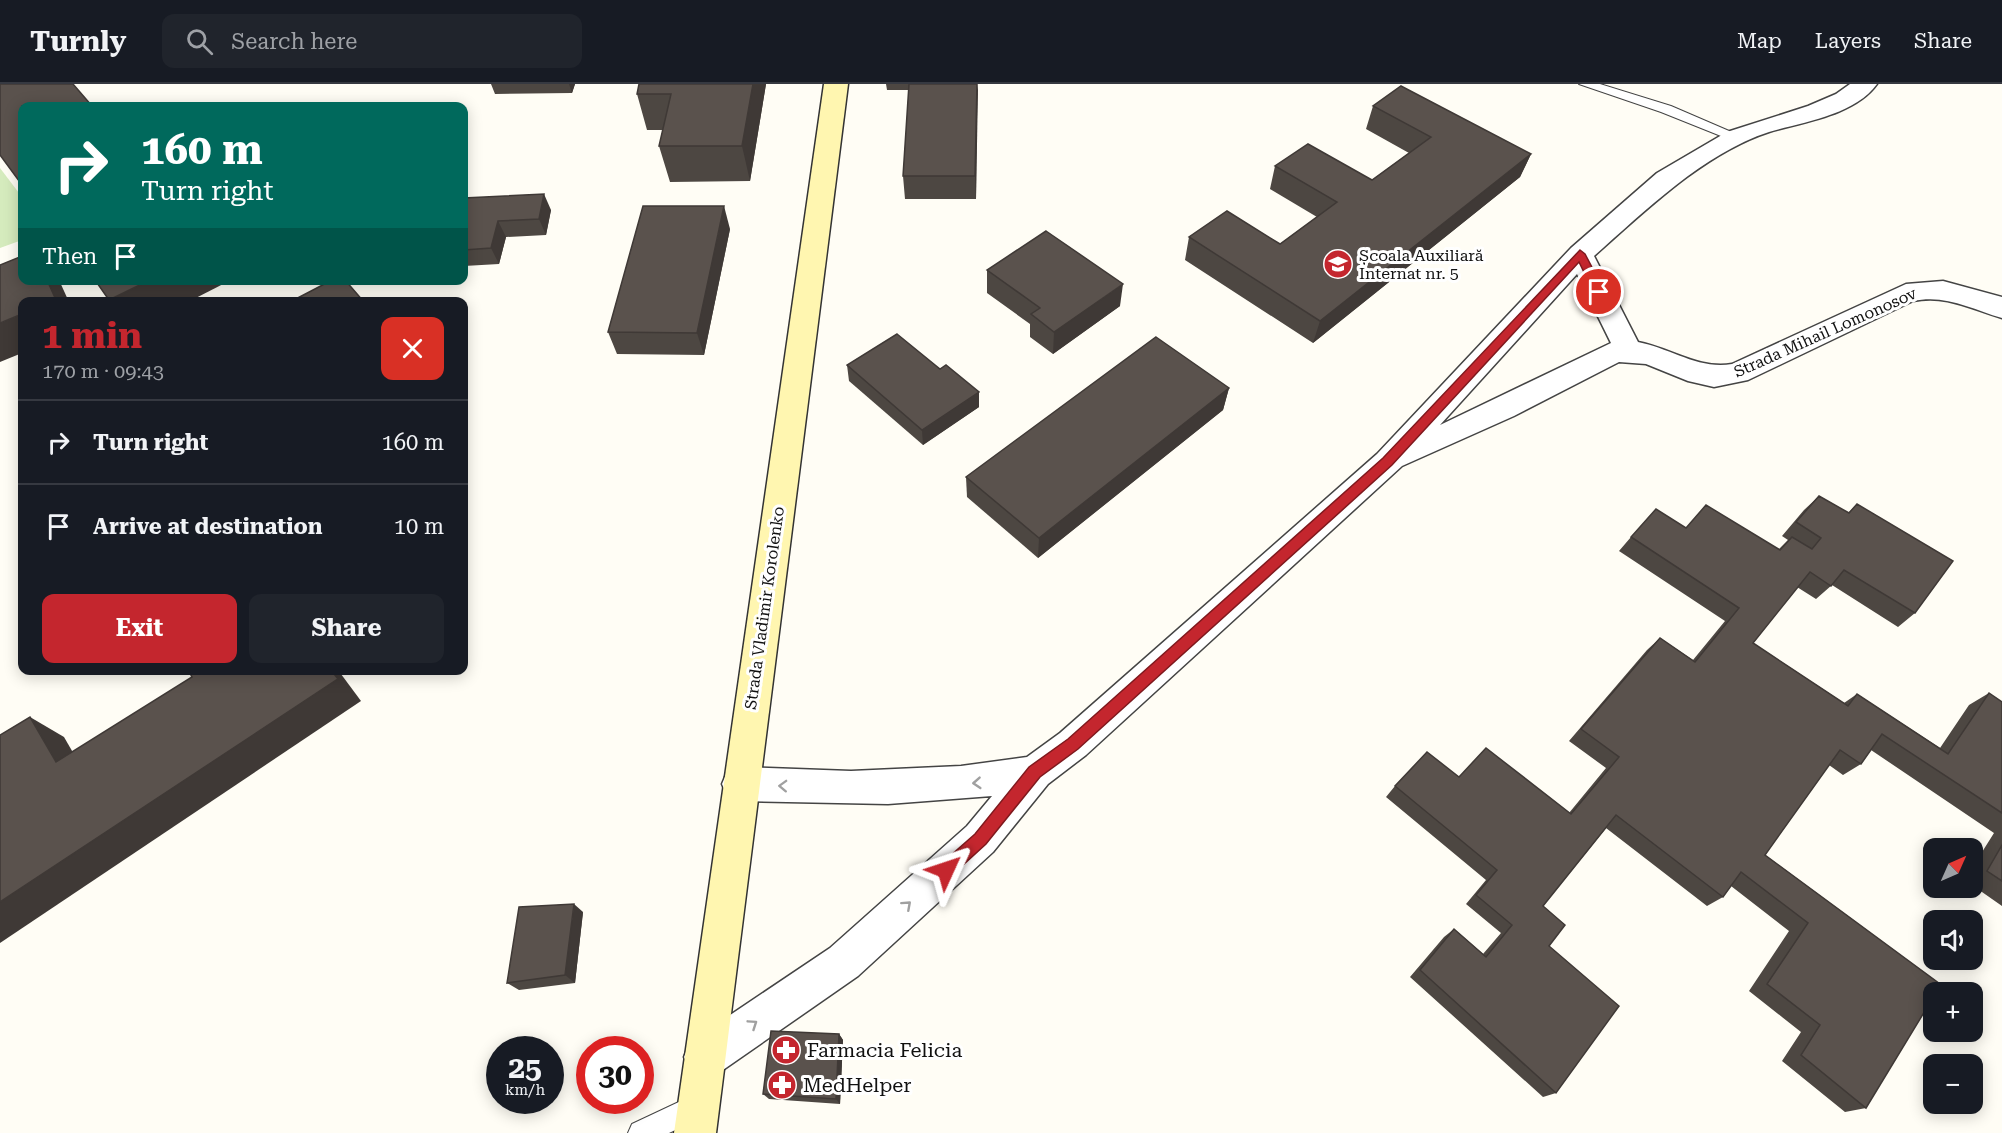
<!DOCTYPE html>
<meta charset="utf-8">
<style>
:root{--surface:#171b24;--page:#20242c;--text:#f1f3f6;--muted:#9ea1a6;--line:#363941;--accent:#c4262e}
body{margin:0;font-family:"Roboto Serif",serif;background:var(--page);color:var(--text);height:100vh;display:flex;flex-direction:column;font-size:22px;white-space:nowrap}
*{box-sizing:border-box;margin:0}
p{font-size:20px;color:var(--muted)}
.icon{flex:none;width:33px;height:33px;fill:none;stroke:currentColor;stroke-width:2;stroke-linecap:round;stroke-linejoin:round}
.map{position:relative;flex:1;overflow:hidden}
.drawer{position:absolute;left:18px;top:213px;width:450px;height:378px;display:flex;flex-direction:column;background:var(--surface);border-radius:12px;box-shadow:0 3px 15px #0003}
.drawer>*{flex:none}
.guide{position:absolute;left:18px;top:18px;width:450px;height:183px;border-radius:12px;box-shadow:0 3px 15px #0003;background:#00695c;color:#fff;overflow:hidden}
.needle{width:39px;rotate:45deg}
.tools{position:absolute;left:1923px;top:754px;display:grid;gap:12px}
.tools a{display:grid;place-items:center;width:60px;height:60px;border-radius:12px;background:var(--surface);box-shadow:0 3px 15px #0003;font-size:30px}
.speed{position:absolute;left:486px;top:952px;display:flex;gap:12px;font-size:30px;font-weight:700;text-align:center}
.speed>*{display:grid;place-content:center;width:78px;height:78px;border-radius:50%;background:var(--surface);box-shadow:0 3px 15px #0003;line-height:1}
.speed small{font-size:15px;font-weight:400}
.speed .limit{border:9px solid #d22;background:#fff;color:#111}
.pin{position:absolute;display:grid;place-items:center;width:51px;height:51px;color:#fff;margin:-26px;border:3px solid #fff;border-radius:50%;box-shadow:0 2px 6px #0007}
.me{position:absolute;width:66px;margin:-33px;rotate:48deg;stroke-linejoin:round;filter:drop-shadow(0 0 4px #0008)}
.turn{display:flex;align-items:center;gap:21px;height:126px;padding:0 24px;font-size:27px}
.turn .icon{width:78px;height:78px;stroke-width:2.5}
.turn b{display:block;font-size:42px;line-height:51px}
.then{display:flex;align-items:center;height:57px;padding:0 24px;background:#0003;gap:12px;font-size:22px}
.round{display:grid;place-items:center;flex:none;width:63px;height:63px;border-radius:12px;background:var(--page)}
.summary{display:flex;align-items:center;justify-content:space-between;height:102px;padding:0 24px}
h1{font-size:36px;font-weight:700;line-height:45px;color:var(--accent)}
.cta{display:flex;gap:12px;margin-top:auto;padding:12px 24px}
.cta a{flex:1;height:69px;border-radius:12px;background:var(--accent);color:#fff;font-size:24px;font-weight:700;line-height:69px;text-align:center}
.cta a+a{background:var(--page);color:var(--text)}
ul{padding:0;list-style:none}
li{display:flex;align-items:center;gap:18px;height:84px;padding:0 24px;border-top:2px solid var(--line)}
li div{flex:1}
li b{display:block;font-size:22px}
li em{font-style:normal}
header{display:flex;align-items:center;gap:36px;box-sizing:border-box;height:84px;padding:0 30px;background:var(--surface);border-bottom:2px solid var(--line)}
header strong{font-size:28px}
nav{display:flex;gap:33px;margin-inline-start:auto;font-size:21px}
.search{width:420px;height:54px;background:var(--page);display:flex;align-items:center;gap:15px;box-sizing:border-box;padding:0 21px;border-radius:12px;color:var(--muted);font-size:22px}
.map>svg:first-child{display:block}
</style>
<header>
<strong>Turnly</strong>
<div class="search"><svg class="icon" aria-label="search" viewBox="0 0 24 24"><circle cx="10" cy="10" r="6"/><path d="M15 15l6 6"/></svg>Search here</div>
<nav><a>Map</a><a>Layers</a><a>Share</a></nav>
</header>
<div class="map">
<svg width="2002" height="1049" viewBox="0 0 2002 1049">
<rect width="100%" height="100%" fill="#fffdf5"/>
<!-- green -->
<path fill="#d5ebbd" d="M 0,84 L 22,113 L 22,156 L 0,164 Z"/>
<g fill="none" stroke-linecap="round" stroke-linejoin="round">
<!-- service casing -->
<g stroke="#444" stroke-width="2">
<g id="service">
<path d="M 1579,0 L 1600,0 L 1671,22 L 1743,53 L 1736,57 L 1731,56 L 1661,28 Z"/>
<path d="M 698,1009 L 707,1013 L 711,1022 L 707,1031 L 669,1049 L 628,1049 L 632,1040 Z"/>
</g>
</g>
<!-- minor casing -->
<g stroke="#444" stroke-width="3">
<path id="minor" d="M 1850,0 L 1877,0 C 1855,31 1803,38 1769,48 C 1704,69 1645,127 1594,172 L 1638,258 C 1670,264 1699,286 1732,280 L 1906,200 L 1943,197 L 2002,213 L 2002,234 C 1971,225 1946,210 1913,217 L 1748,296 L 1714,303 L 1688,297 L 1646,280 L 1619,278 L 1514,332 L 1402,382 L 1086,671 L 1048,700 L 993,768 L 858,892 L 720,988 L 705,994 L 690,988 L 684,973 L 690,958 L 830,864 L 967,742 L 992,712 L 888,720 L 740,717 L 727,712 L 722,700 L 727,688 L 740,683 L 851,687 L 961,682 L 1027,673 L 1060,649 L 1377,370 L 1571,164 L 1657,89 L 1727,48 L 1808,22 L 1836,10 ZM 1577,190 L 1611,259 L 1440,341 Z"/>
</g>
<!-- secondary casing -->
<g stroke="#333" stroke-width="3">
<path id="secondary" d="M 824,0 L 848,0 L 716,1049 L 674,1049 Z"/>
</g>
<!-- service -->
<use href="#service" fill="#fff" fill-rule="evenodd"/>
<!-- minor -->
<use href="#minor" fill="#fff" fill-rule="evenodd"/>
<!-- secondary -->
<use href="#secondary" fill="#fff6b0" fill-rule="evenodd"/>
</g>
<!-- wall -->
<g fill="#4d4742">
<path d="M 491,0 L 575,0 L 572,9 L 495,10 Z"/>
<path d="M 766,0 L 750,97 L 670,98 L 659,62 L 663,46 L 647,46 L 637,10 Z"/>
<path d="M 886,0 L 977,0 L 976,115 L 905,115 L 903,92 L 909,6 L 887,6 Z"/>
<path d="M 1373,22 L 1531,70 L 1520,93 L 1313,259 L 1185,176 L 1189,153 L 1280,160 L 1317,133 L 1270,105 L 1275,82 L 1372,96 L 1409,69 L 1366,45 Z"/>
<path d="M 464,114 L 551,126 L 546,151 L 506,153 L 499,180 L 464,182 Z"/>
<path d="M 730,145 L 704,271 L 617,270 L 608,248 Z"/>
<path d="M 987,186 L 1120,222 L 1053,270 L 1030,253 L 1030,240 L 987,209 Z"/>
<path d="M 847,281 L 940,285 L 979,308 L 979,323 L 923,361 L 849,297 Z"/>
<path d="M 1229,304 L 1223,326 L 1038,474 L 967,413 L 966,393 Z"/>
<path d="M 1819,412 L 1848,429 L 1857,420 L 1915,529 L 1898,543 L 1832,501 L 1816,515 L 1797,503 L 1753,559 L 1844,619 L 1857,610 L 1940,664 L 1969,621 L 1989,609 L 2002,618 L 2002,822 L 1972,801 L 1972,784 L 1994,749 L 1871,666 L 1861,680 L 1843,691 L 1829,681 L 1765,771 L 1940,900 L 1866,1024 L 1845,1028 L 1782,977 L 1801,948 L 1749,907 L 1789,847 L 1731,802 L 1723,813 L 1707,822 L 1606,744 L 1543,822 L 1549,862 L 1556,1009 L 1543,1013 L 1410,893 L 1444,853 L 1454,845 L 1483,870 L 1501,849 L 1466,820 L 1486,796 L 1386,713 L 1395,702 L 1459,693 L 1569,729 L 1606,684 L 1569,657 L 1647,566 L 1660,554 L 1693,576 L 1725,537 L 1619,467 L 1631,453 L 1778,466 L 1788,456 L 1782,452 L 1804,426 Z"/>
<path d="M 583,828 L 575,899 L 519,906 L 507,899 Z"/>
<path d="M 839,950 L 843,956 L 840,1020 L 769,1015 L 763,1010 Z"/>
</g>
<!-- shaded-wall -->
<g fill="#3f3936">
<path d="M 569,0 L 575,0 L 572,9 Z"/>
<path d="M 753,0 L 766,0 L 750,97 L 742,62 Z"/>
<path d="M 977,0 L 978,6 L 976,115 L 975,92 Z"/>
<path d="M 1531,70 L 1520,93 L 1313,259 L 1320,237 Z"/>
<path d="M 544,110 L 551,126 L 546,151 L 539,135 Z"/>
<path d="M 724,122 L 730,145 L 704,271 L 697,249 Z"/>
<path d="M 498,137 L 506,153 L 499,180 L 491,164 Z"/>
<path d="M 47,196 L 59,196 L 69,218 L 53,218 Z"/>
<path d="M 150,196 L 231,196 L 188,218 L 111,218 L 109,216 Z"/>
<path d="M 1123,200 L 1120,222 L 1053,270 L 1054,248 Z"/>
<path d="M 22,230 L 22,269 L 0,278 L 0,239 Z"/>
<path d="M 1229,304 L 1223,326 L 1038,474 L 1039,454 Z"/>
<path d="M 979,308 L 979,323 L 923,361 L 922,346 Z"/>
<path d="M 331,586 L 338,586 L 361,617 L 0,859 L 0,818 Z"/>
<path d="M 30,633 L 64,653 L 90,698 L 56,678 Z"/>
<path d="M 574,820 L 583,828 L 575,899 L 565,891 Z"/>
<path d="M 839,950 L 843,956 L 840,1020 L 836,1015 Z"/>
</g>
<!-- building -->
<g fill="#5a524d" stroke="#3f3936" stroke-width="1.5">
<path d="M 0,0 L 73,0 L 92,22 L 22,22 L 22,101 L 0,71 Z"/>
<path d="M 639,0 L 753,0 L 742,62 L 659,62 L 671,10 L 637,10 Z"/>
<path d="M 909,0 L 977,0 L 975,92 L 903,92 Z"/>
<path d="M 1401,2 L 1531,70 L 1320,237 L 1189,153 L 1227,127 L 1280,160 L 1337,118 L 1275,82 L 1308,60 L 1372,96 L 1431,53 L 1373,22 Z"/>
<path d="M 544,110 L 539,135 L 498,137 L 491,164 L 464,166 L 464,114 Z"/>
<path d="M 643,122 L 724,122 L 697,249 L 608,248 Z"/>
<path d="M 1046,147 L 1123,200 L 1054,248 L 1031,230 L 1040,224 L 987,186 Z"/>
<path d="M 22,172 L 22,196 L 47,196 L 56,216 L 53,218 L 22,218 L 22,230 L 0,239 L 0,181 Z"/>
<path d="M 95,196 L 150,196 L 109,216 Z"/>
<path d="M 332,196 L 345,196 L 364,218 L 290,218 Z"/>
<path d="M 897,250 L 940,285 L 946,281 L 979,308 L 922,346 L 847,281 Z"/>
<path d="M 1156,253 L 1229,304 L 1039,454 L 966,393 Z"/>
<path d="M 1819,412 L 1849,429 L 1857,420 L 1953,477 L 1915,529 L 1844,486 L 1831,502 L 1810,488 L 1753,559 L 1848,622 L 1857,610 L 1948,670 L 1989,609 L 2002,618 L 2002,729 L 1882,650 L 1861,680 L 1840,666 L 1765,771 L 1940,900 L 1935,909 L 1934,909 L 1934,912 L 1866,1024 L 1801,971 L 1820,941 L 1767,900 L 1808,839 L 1741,788 L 1723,813 L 1616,731 L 1543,822 L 1565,841 L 1549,862 L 1619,922 L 1556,1009 L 1420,886 L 1454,845 L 1486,873 L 1512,841 L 1476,811 L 1497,786 L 1395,702 L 1427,668 L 1459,693 L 1486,664 L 1571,730 L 1619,673 L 1581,645 L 1660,554 L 1695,578 L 1739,524 L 1631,453 L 1656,425 L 1686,444 L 1706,421 L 1780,466 L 1792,453 L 1812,465 L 1821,454 L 1796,438 Z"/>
<path d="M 188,586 L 331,586 L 338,595 L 0,818 L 0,651 L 30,633 L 56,678 L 192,593 Z"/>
<path d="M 2002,761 L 2002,797 L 1987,787 Z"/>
<path d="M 574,820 L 565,891 L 507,899 L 519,823 Z"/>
<path d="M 771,947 L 839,950 L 836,1015 L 763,1010 Z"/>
</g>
<!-- one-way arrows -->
<defs><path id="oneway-chevron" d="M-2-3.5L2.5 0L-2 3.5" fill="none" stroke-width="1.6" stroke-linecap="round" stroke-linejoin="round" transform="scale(1.5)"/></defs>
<g stroke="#a0a0a0">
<use href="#oneway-chevron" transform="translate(977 699) rotate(176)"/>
<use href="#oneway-chevron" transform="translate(783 702) rotate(-178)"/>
<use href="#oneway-chevron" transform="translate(907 821) rotate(-42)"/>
<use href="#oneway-chevron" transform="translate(753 940) rotate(-34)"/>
</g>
<!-- route -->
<path fill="#c4262e" stroke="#7f191e" stroke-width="1.5" d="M 1580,166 L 1585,170 L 1605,208 L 1603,211 L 1595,211 L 1579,178 L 1392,381 L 1078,665 L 1040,693 L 986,760 L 952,791 L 946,793 L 941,791 L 938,786 L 941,780 L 975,750 L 1029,683 L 1068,655 L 1383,374 Z"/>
<!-- icons -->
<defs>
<g id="school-disc" transform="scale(1.5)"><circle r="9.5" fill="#c4262e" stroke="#fff"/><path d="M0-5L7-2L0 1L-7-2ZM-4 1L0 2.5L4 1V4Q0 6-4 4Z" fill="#fff"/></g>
<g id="pharmacy-disc" transform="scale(1.5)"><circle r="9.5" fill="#c4262e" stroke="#fff"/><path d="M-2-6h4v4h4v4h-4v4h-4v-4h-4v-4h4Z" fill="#fff"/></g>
</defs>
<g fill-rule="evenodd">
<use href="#school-disc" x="1338" y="180"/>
<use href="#pharmacy-disc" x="786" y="966"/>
<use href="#pharmacy-disc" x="782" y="1001"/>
</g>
<g text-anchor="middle" stroke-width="6" stroke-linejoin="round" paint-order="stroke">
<!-- poi labels -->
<g font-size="16" fill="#111" stroke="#fff" text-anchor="start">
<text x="1359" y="177">Școala Auxiliară<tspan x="1359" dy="18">Internat nr. 5</tspan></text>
</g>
<!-- street labels -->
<g font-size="16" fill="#111" stroke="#fff">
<text transform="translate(1825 248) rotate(-24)" y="6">Strada Mihail Lomonosov</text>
<text transform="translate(764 524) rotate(-82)" y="6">Strada Vladimir Korolenko</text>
</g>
<!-- near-poi labels -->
<g font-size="20" fill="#111" stroke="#fff" text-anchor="start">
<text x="807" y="973">Farmacia Felicia</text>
<text x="803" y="1008">MedHelper</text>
</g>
</g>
</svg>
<div class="tools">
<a><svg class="needle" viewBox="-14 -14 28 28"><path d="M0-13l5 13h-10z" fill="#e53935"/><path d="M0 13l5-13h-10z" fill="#9ea1a6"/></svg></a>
<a><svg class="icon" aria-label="sound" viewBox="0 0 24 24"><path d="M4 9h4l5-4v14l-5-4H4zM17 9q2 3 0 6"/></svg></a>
<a>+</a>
<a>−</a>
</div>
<div class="speed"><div>25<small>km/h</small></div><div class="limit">30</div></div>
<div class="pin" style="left:1599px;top:208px;background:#d93025"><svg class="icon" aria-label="arrive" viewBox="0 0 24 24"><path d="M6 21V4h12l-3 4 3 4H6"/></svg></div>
<svg class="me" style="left:946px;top:786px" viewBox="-20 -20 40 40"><path d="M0-17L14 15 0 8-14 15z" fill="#c4262e" stroke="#fff" stroke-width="4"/></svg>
<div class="guide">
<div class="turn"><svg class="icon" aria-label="right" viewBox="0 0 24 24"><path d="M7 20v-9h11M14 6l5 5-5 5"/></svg><div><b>160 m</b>Turn right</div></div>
<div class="then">Then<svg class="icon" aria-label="arrive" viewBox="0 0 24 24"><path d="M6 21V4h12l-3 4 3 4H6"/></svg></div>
</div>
<section class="drawer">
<div class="summary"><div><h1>1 min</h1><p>170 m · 09:43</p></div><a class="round" style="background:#d93025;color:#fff"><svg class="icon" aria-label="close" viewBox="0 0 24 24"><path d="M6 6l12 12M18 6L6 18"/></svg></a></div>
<ul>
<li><svg class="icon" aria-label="right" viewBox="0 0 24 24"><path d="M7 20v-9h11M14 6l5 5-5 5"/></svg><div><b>Turn right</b></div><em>160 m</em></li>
<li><svg class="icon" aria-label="arrive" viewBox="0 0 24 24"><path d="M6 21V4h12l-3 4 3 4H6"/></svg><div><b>Arrive at destination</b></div><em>10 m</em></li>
</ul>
<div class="cta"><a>Exit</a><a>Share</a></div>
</section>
</div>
